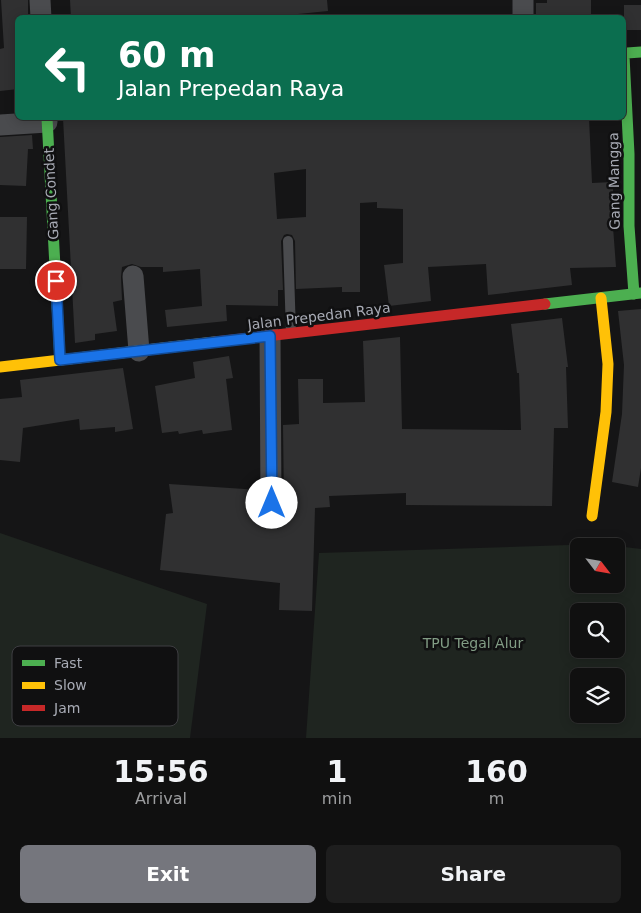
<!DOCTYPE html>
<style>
:root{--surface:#101010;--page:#1e1e1e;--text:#f1f3f6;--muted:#9c9d9f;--line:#303030;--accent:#75767d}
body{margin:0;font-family:"DejaVu Sans",sans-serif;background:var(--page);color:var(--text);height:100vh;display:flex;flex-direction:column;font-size:19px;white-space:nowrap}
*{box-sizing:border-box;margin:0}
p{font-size:16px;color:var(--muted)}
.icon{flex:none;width:28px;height:28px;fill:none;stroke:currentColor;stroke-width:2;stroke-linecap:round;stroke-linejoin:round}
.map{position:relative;height:738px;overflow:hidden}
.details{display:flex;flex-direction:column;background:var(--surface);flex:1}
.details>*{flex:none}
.banner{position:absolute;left:15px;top:15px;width:611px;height:105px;border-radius:8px;box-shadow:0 2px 12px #0003,0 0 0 1px var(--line);background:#0b6e4f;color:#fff;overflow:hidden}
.needle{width:32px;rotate:121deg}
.tools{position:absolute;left:570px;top:538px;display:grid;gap:10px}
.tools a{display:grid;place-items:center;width:55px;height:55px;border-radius:8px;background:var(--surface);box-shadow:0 2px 12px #0003,0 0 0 1px var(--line);font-size:25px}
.pin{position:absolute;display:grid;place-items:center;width:42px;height:42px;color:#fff;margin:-21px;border:2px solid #fff;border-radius:50%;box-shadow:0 1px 5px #0007}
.me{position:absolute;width:55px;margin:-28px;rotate:0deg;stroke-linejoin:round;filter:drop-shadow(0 0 4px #0008)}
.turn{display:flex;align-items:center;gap:18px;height:105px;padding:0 20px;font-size:22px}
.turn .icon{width:65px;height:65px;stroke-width:2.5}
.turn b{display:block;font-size:35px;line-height:42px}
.eta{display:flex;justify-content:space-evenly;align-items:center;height:85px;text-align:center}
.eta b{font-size:30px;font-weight:700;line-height:35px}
.action{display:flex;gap:10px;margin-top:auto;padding:10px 20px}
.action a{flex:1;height:58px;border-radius:8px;background:var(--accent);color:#fff;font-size:20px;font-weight:700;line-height:58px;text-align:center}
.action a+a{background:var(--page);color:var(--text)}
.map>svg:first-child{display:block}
</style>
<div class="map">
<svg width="641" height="738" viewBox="0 0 641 738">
<rect width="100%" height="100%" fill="#151516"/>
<!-- green -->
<g fill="#1f2520" fill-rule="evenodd">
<path d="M 0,533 L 207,604 L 190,738 L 0,738 Z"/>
<path d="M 600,544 L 615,546 L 579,546 L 579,584 L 616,584 L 616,546 L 641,549 L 641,738 L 306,738 L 319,553 ZM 579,611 L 616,611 L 616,649 L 579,649 ZM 579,676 L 616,676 L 616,714 L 579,714 Z"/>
</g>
<!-- building -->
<g fill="#303031" fill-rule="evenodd">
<path d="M 1,0 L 28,0 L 28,18 L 18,18 L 18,89 L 0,91 L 0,49 L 4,48 Z"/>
<path d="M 70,0 L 327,0 L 328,11 L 258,18 L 71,18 Z"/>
<path d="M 547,0 L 591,0 L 591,18 L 536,18 L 536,3 L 547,3 Z"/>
<rect x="624" y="5" width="17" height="25"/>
<path d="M 63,118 L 589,118 L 592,183 L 613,182 L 613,227 L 616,267 L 570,268 L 572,285 L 488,295 L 486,264 L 428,267 L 431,301 L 389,306 L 384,265 L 403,263 L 403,209 L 377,208 L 377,202 L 360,203 L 360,292 L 342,292 L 342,287 L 296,289 L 295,241 L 292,235 L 287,234 L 284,235 L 281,241 L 283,290 L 278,290 L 278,306 L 226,305 L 227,321 L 167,327 L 165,310 L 202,306 L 200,269 L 163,272 L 163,267 L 141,267 L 132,264 L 122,267 L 121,277 L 122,300 L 113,302 L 117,331 L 95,334 L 95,340 L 75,343 ZM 306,169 L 306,217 L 277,219 L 274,173 Z"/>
<path d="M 32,135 L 33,149 L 28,149 L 26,186 L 0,185 L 0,137 Z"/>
<path d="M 0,217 L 27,217 L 26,269 L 0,269 Z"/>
<path d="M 641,309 L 641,468 L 638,487 L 612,482 L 622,414 L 624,365 L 618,311 Z"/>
<path d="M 562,318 L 568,367 L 566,367 L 568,428 L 554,428 L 552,506 L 406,505 L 406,493 L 329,496 L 330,507 L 315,508 L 312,611 L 279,610 L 280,583 L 160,570 L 166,514 L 173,513 L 169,484 L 258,490 L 259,504 L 261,510 L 264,514 L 272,515 L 278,513 L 282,510 L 284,503 L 283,425 L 299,424 L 298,379 L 323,379 L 323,403 L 365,402 L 363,341 L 400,337 L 402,429 L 521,430 L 519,373 L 517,373 L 511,324 Z"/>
<path d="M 229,356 L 233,378 L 226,379 L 232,430 L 203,434 L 202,430 L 179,434 L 178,431 L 162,433 L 155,386 L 195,378 L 193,362 Z"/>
<path d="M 123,368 L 133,429 L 115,432 L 115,427 L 80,430 L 79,419 L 23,428 L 20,462 L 0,460 L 0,399 L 22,397 L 20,380 Z"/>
</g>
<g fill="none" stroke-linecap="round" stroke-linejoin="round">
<!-- lane -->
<path stroke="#4a4b4e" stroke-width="10" d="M 288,241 L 291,333"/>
<!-- street -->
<g stroke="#4a4b4e" stroke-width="21">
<path d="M 40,0 L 41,18"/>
<path d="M 523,18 L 523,0"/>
<path d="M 0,125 L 47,122"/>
<path d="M 133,276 L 139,351"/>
<path d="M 270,336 L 271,503"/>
</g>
<!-- fast -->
<g stroke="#4caf50" stroke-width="11">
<path d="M 47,118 L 60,360"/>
<path d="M 634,294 L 629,226 L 629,154 L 624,56 L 627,53 L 641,52"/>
<path d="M 545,304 L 641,293"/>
</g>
<!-- slow -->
<g stroke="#ffc107" stroke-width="11">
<path d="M 0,367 L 215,342"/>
<path d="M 592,516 L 606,412 L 608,364 L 601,298"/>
</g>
<!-- jam -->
<path stroke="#c62828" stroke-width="11" d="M 215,342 L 545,304"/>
</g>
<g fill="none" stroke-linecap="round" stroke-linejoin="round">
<!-- route casing -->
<g stroke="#114b97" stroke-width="12">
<path id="route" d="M 56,281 L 60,360 L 270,336 L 272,503"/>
</g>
<!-- route -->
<use href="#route" stroke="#1a73e8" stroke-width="9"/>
</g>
<g text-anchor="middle" stroke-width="5" stroke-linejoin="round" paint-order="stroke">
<!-- street labels -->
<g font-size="14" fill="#a8abb5" stroke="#101011">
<text transform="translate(614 181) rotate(-91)" y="5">Gang Mangga</text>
<text transform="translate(51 194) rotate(-93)" y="5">Gang Condet</text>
<text transform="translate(319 316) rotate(-7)" y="5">Jalan Prepedan Raya</text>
</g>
<!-- park labels -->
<g font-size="14" fill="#829d85" stroke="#101011">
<text x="473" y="648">TPU Tegal Alur</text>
</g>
</g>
<!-- legend -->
<rect x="12" y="646" width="166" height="80" rx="8" fill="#101011" stroke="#3e3e42" stroke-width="1"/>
<rect x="22" y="660" width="23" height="6" fill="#4caf50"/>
<rect x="22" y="682" width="23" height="7" fill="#ffc107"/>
<rect x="22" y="705" width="23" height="6" fill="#c62828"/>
<g font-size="14" fill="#a8abb5">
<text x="54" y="668">Fast</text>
<text x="54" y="690">Slow</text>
<text x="54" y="713">Jam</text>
</g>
</svg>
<div class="tools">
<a><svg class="needle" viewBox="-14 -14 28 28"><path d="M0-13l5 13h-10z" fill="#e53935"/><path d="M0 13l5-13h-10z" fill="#9c9d9f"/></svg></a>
<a><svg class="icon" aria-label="search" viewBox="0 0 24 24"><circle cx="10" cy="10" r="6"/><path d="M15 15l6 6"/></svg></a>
<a><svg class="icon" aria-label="layers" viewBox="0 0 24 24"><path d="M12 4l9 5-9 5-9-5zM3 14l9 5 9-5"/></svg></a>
</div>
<div class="pin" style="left:56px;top:281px;background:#d93025"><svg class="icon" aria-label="arrive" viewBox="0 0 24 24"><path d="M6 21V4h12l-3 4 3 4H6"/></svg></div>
<svg class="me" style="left:272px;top:503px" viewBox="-20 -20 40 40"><circle r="19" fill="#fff"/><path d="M0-13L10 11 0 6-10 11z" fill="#1a73e8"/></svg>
<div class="banner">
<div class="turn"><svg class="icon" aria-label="left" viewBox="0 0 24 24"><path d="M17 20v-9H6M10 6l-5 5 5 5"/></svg><div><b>60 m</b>Jalan Prepedan Raya</div></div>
</div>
</div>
<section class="details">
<div class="eta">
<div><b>15:56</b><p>Arrival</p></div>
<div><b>1</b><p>min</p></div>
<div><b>160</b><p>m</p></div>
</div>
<div class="action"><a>Exit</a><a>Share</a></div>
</section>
